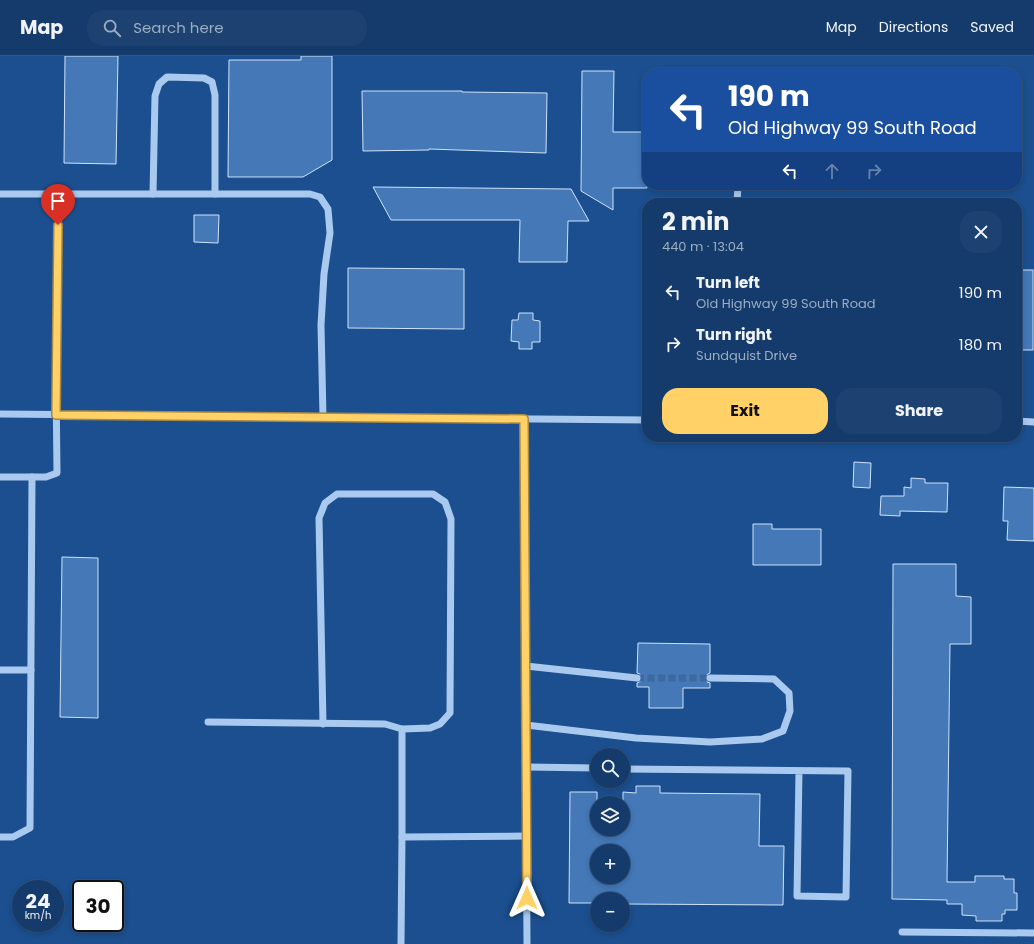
<!DOCTYPE html>
<meta charset="utf-8">
<style>
:root{--surface:#143b6b;--page:#1d4271;--text:#f1f3f6;--muted:#9dadc1;--line:#33557e;--accent:#ffd166}
body{margin:0;font-family:Poppins,sans-serif;background:var(--page);color:var(--text);height:100vh;display:flex;flex-direction:column;font-size:15px;white-space:nowrap}
*{box-sizing:border-box;margin:0}
p{font-size:13px;color:var(--muted)}
.icon{flex:none;width:22px;height:22px;fill:none;stroke:currentColor;stroke-width:2;stroke-linecap:round;stroke-linejoin:round}
.map{position:relative;flex:1;overflow:hidden}
.sheet{position:absolute;left:642px;top:142px;width:380px;height:244px;display:flex;flex-direction:column;background:var(--surface);border-radius:16px;box-shadow:0 2px 6px #0003,0 0 0 1px var(--line)}
.sheet>*{flex:none}
.banner{position:absolute;left:642px;top:12px;width:380px;height:122px;border-radius:16px;box-shadow:0 2px 6px #0003,0 0 0 1px var(--line);background:#1a4fa0;color:#fff;overflow:hidden}
.controls{position:absolute;left:590px;top:692px;display:grid;gap:8px}
.controls a{display:grid;place-items:center;width:40px;height:40px;border-radius:50%;background:var(--surface);box-shadow:0 2px 6px #0003,0 0 0 1px var(--line);font-size:20px}
.speed{position:absolute;left:12px;top:824px;display:flex;gap:8px;font-size:20px;font-weight:700;text-align:center}
.speed>*{display:grid;place-content:center;width:52px;height:52px;border-radius:50%;background:var(--surface);box-shadow:0 2px 6px #0003,0 0 0 1px var(--line);line-height:1}
.speed small{font-size:10px;font-weight:400}
.speed .limit{border:2px solid #111;border-radius:6px;background:#fff;color:#111}
.pin{position:absolute;display:grid;place-items:center;width:34px;height:34px;color:#fff;margin:-41px -17px;border-radius:50% 50% 50% 0;rotate:-45deg;box-shadow:0 0 4px #0007}
.pin .icon{rotate:45deg}
.me{position:absolute;width:44px;margin:-22px;rotate:0deg;stroke-linejoin:round;filter:drop-shadow(0 0 3px #0008)}
.turn{display:flex;align-items:center;gap:14px;height:84px;padding:0 20px;font-size:18px}
.turn .icon{width:52px;height:52px;stroke-width:2.5}
.turn b{display:block;font-size:28px;line-height:34px}
.lanes{display:flex;align-items:center;height:38px;padding:0 20px;background:#0003;justify-content:center;gap:20px;direction:ltr}
.lanes .off{opacity:.35}
.round{display:grid;place-items:center;flex:none;width:42px;height:42px;border-radius:16px;background:var(--page)}
.head{display:flex;align-items:center;justify-content:space-between;height:68px;padding:0 20px}
h1{font-size:24px;font-weight:700;line-height:30px}
.cta{display:flex;gap:8px;margin-top:auto;padding:8px 20px}
.cta a{flex:1;height:46px;border-radius:16px;background:var(--accent);color:#111;font-size:16px;font-weight:700;line-height:46px;text-align:center}
.cta a+a{background:var(--page);color:var(--text)}
ul{padding:0;list-style:none}
li{display:flex;align-items:center;gap:12px;height:52px;padding:0 20px}
li div{flex:1}
li b{display:block;font-size:15px}
li em{font-style:normal}
header{display:flex;align-items:center;gap:24px;box-sizing:border-box;height:56px;padding:0 20px;background:var(--surface);border-bottom:1px solid var(--line)}
header strong{font-size:19px}
nav{display:flex;gap:22px;margin-inline-start:auto;font-size:14px}
.search{width:280px;height:36px;background:var(--page);display:flex;align-items:center;gap:10px;box-sizing:border-box;padding:0 14px;border-radius:16px;color:var(--muted);font-size:15px}
.map>svg:first-child{display:block}
</style>
<header>
<strong>Map</strong>
<div class="search"><svg class="icon" aria-label="search" viewBox="0 0 24 24"><circle cx="10" cy="10" r="6"/><path d="M15 15l6 6"/></svg>Search here</div>
<nav><a>Map</a><a>Directions</a><a>Saved</a></nav>
</header>
<div class="map">
<svg width="1034" height="888" viewBox="0 0 1034 888">
<rect width="100%" height="100%" fill="#1b4f8f"/>
<!-- building -->
<g fill="#4478b7" stroke="#cfe3fa" fill-rule="evenodd">
<path d="M 65,0 L 118,0 L 116,108 L 64,107 Z"/>
<path d="M 301,0 L 332,0 L 332,104 L 303,121 L 228,121 L 229,4 L 301,4 Z"/>
<path d="M 582,15 L 614,15 L 613,76 L 647,76 L 647,132 L 613,132 L 613,154 L 581,135 Z"/>
<path d="M 362,35 L 462,35 L 462,36 L 547,37 L 546,97 L 429,93 L 429,94 L 363,95 Z"/>
<path d="M 373,131 L 571,133 L 589,165 L 568,165 L 567,206 L 519,206 L 520,164 L 391,164 Z"/>
<path d="M 194,159 L 219,159 L 218,187 L 194,186 Z"/>
<path d="M 348,212 L 464,213 L 464,273 L 348,272 Z"/>
<rect x="1017" y="214" width="16" height="80"/>
<path d="M 519,257 L 533,257 L 533,264 L 540,265 L 540,286 L 532,286 L 532,293 L 519,293 L 519,286 L 511,285 L 512,264 L 518,264 Z"/>
<path d="M 854,406 L 871,407 L 870,432 L 853,431 Z"/>
<path d="M 911,422 L 925,423 L 925,427 L 948,427 L 947,456 L 900,455 L 900,460 L 880,459 L 881,440 L 904,440 L 904,431 L 911,432 Z"/>
<path d="M 1004,431 L 1034,432 L 1034,485 L 1007,484 L 1008,465 L 1003,465 Z"/>
<path d="M 753,468 L 772,468 L 772,473 L 821,473 L 821,509 L 753,509 Z"/>
<path d="M 62,501 L 98,502 L 98,662 L 60,661 Z"/>
<path d="M 893,508 L 956,508 L 956,540 L 971,541 L 971,588 L 950,588 L 947,826 L 975,826 L 975,820 L 1004,820 L 1004,823 L 1014,823 L 1014,837 L 1017,837 L 1017,854 L 1005,854 L 1005,858 L 1002,858 L 1002,865 L 976,865 L 976,860 L 962,859 L 962,848 L 947,848 L 947,844 L 892,843 Z"/>
<path d="M 638,587 L 710,588 L 710,617 L 706,619 L 705,622 L 707,626 L 710,627 L 710,632 L 683,632 L 683,652 L 649,652 L 649,631 L 637,631 L 637,627 L 641,625 L 642,622 L 640,618 L 637,617 Z"/>
<path d="M 636,730 L 660,730 L 660,737 L 760,738 L 759,790 L 784,790 L 783,849 L 623,848 L 623,843 L 597,843 L 597,847 L 569,847 L 570,736 L 597,736 L 597,773 L 623,773 L 623,736 L 636,737 ZM 597,795 L 623,795 L 623,821 L 597,821 Z"/>
</g>
<g fill="none" stroke-linecap="round" stroke-linejoin="round">
<!-- minor-tunnel -->
<path stroke="#3d69a0" stroke-width="7" stroke-dasharray="7 3.5" stroke-linecap="butt" d="M 637,622 L 710,622"/>
<!-- minor -->
<g stroke="#a9c9ee" stroke-width="7">
<path d="M 0,138 L 310,138 L 320,141 L 328,153 L 330,177 L 324,218 L 321,269 L 323,361"/>
<path d="M 153,138 L 155,40 L 159,28 L 167,21 L 204,22 L 212,26 L 215,39 L 215,138"/>
<path d="M 737,147 L 738,129"/>
<path d="M 0,358 L 647,364"/>
<path d="M 524,363 L 527,888"/>
<path d="M 1017,365 L 1034,366"/>
<path d="M 0,421 L 46,421 L 57,417 L 56,326 L 59,138"/>
<path d="M 526,610 L 637,622"/>
<path d="M 0,614 L 31,614"/>
<path d="M 208,666 L 385,668 L 402,673 L 402,781 L 526,780"/>
<path d="M 323,668 L 319,462 L 325,447 L 337,438 L 433,438 L 445,446 L 451,463 L 450,657 L 440,668 L 430,672 L 402,673"/>
<path d="M 526,669 L 636,682 L 710,686 L 762,683 L 783,675 L 790,655 L 789,637 L 774,623 L 710,622"/>
<path d="M 526,711 L 597,712"/>
<path d="M 623,713 L 848,715 L 846,841 L 797,840 L 799,715"/>
<path d="M 0,781 L 13,781 L 30,772 L 32,421"/>
<path d="M 902,876 L 1034,877"/>
<path d="M 401,888 L 402,781"/>
</g>
</g>
<g fill="none" stroke-linecap="round" stroke-linejoin="round">
<!-- route casing -->
<g stroke="#a68842" stroke-width="10">
<path id="route" d="M 58,169 L 56,359 L 524,363 L 527,842"/>
</g>
<!-- route -->
<use href="#route" stroke="#ffd166" stroke-width="7"/>
</g>
</svg>
<div class="controls">
<a><svg class="icon" aria-label="search" viewBox="0 0 24 24"><circle cx="10" cy="10" r="6"/><path d="M15 15l6 6"/></svg></a>
<a><svg class="icon" aria-label="layers" viewBox="0 0 24 24"><path d="M12 4l9 5-9 5-9-5zM3 14l9 5 9-5"/></svg></a>
<a>+</a>
<a>−</a>
</div>
<div class="speed"><div>24<small>km/h</small></div><div class="limit">30</div></div>
<div class="pin" style="left:58px;top:169px;background:#d93025"><svg class="icon" aria-label="arrive" viewBox="0 0 24 24"><path d="M6 21V4h12l-3 4 3 4H6"/></svg></div>
<svg class="me" style="left:527px;top:842px" viewBox="-20 -20 40 40"><path d="M0-17L14 15 0 8-14 15z" fill="#ffd166" stroke="#fff" stroke-width="4"/></svg>
<div class="banner">
<div class="turn"><svg class="icon" aria-label="left" viewBox="0 0 24 24"><path d="M17 20v-9H6M10 6l-5 5 5 5"/></svg><div><b>190 m</b>Old Highway 99 South Road</div></div>
<div class="lanes"><svg class="icon" aria-label="left" viewBox="0 0 24 24"><path d="M17 20v-9H6M10 6l-5 5 5 5"/></svg><svg class="icon off" aria-label="ahead" viewBox="0 0 24 24"><path d="M12 20V5M6 11l6-6 6 6"/></svg><svg class="icon off" aria-label="right" viewBox="0 0 24 24"><path d="M7 20v-9h11M14 6l5 5-5 5"/></svg></div>
</div>
<section class="sheet">
<div class="head"><div><h1>2 min</h1><p>440 m · 13:04</p></div><a class="round"><svg class="icon" aria-label="close" viewBox="0 0 24 24"><path d="M6 6l12 12M18 6L6 18"/></svg></a></div>
<ul>
<li><svg class="icon" aria-label="left" viewBox="0 0 24 24"><path d="M17 20v-9H6M10 6l-5 5 5 5"/></svg><div><b>Turn left</b><p>Old Highway 99 South Road</p></div><em>190 m</em></li>
<li><svg class="icon" aria-label="right" viewBox="0 0 24 24"><path d="M7 20v-9h11M14 6l5 5-5 5"/></svg><div><b>Turn right</b><p>Sundquist Drive</p></div><em>180 m</em></li>
</ul>
<div class="cta"><a>Exit</a><a>Share</a></div>
</section>
</div>
